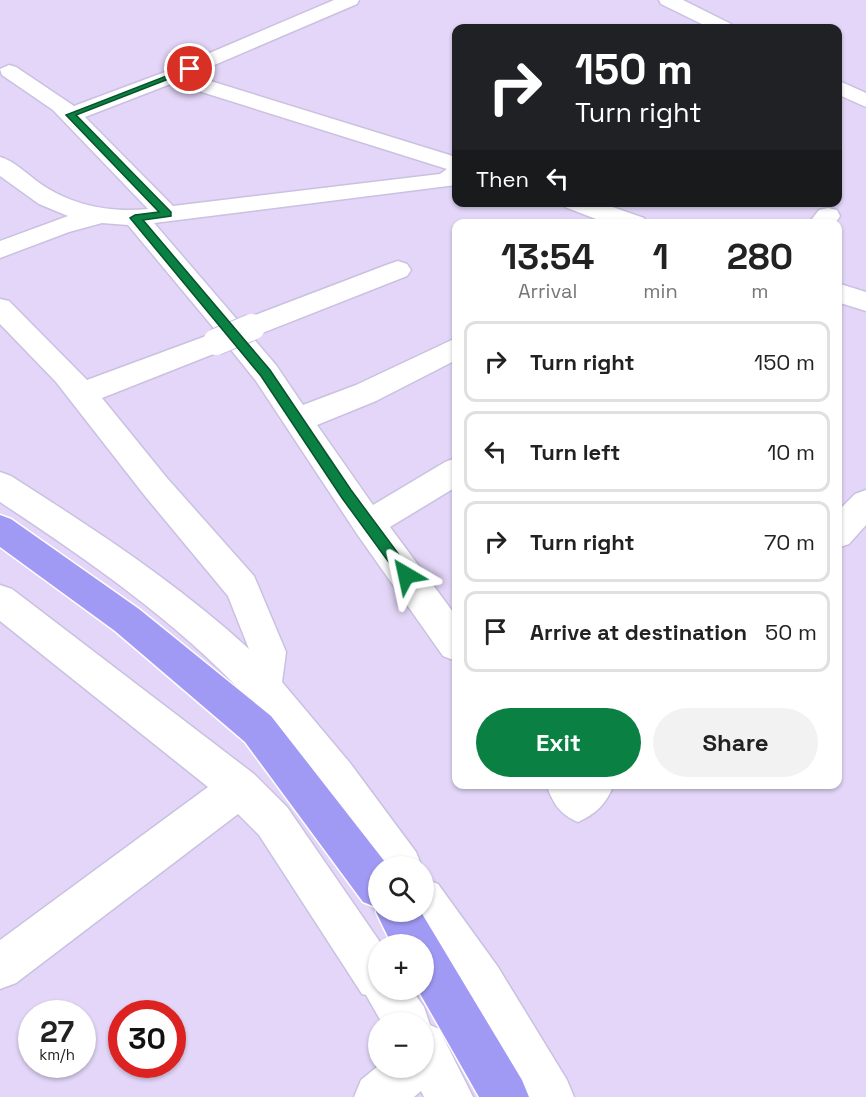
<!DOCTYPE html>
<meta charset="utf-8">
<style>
:root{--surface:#fff;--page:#f2f2f2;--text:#222;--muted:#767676;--line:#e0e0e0;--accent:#0b8043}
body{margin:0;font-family:"Space Grotesk",sans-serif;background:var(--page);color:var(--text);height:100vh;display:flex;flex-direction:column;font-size:22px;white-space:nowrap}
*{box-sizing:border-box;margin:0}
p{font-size:20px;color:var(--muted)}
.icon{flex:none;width:33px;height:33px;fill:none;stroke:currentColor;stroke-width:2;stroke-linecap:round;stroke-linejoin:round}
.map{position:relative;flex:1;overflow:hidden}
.sheet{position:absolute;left:452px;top:219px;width:390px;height:570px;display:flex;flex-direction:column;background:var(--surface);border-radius:12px;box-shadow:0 2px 4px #0004}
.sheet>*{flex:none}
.banner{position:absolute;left:452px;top:24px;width:390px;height:183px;border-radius:12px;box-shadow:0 2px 4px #0004;background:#202124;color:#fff;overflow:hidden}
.buttons{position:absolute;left:368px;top:856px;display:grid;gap:12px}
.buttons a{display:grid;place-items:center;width:66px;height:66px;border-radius:50%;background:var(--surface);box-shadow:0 2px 4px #0004;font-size:30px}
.speed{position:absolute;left:18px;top:1000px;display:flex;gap:12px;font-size:30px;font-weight:700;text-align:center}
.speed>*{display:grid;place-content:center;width:78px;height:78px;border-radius:50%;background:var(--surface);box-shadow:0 2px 4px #0004;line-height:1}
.speed small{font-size:15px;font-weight:400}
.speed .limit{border:9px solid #d22;background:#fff;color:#111}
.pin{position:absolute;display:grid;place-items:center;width:51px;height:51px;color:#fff;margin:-26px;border:3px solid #fff;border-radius:50%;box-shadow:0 2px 6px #0007}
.me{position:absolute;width:66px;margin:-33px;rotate:324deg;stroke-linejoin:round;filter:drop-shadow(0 0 4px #0008)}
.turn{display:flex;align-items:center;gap:21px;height:126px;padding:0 24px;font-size:27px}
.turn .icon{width:78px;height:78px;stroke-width:2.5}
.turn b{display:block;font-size:42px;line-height:51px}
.then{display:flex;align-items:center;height:57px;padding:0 24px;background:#0003;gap:12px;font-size:22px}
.eta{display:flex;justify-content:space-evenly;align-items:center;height:102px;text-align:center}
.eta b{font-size:36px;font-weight:700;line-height:42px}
.button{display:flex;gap:12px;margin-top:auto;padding:12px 24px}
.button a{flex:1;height:69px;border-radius:36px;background:var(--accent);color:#fff;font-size:24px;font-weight:700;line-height:69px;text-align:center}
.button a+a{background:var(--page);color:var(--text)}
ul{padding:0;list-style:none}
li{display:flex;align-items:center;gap:18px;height:81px;margin:0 12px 9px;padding:0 12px;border:3px solid var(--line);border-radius:12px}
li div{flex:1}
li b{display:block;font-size:22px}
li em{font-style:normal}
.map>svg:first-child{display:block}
</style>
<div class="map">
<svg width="866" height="1097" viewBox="0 0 866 1097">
<rect width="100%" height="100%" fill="#ede2fc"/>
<!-- residential -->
<path fill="#e3d6f8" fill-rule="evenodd" d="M 0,0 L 866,0 L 866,1097 L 0,1097 ZM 456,28 L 837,28 L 837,202 L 456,202 ZM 456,224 L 837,224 L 837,784 L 456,784 ZM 378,867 L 423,867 L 423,912 L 378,912 ZM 378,945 L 423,945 L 423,990 L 378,990 ZM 32,1014 L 82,1014 L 82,1065 L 32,1065 ZM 122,1014 L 172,1014 L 172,1065 L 122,1065 ZM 378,1023 L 423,1023 L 423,1068 L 378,1068 Z"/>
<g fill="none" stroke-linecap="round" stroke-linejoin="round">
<!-- minor casing -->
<g stroke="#cac1e1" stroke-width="3">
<g id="minor">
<path d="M 334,0 L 359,0 L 357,4 L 191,75 L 456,157 L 456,185 L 154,223 L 240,323 L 242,320 L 389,264 L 398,261 L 407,264 L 411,270 L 407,276 L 252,337 L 276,365 L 303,405 L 356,385 L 456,338 L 456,360 L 376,401 L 317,425 L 373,505 L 445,462 L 456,458 L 456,487 L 390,527 L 456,616 L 456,661 L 443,656 L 357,534 L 256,381 L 228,346 L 226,349 L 102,398 L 167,478 L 254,576 L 286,652 L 282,682 L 350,763 L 416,852 L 422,867 L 378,867 L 378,869 C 343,818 307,767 266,719 L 261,721 L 248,716 L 242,703 L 244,694 C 172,618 86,559 0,502 L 0,472 L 11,476 C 94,529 176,582 249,649 L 228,596 L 145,496 L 56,382 L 0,324 L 0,299 L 9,301 L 87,380 L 217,332 L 128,225 L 102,223 L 69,232 L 0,258 L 0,241 L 68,216 L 39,204 L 0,176 L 0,157 C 14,161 26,173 38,182 C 70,205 109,213 148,209 L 53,110 L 2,75 L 0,69 L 9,65 L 16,67 L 74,106 L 165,72 ZM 173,83 L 447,169 L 440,174 L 173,206 L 85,117 Z"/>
<path d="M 659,0 L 683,0 L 731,24 L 734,28 L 710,28 L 661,4 Z"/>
<path d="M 837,80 L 866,93 L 866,107 L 837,94 Z"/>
<path d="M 561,202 L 598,202 L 644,218 L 647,224 L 609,224 L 565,207 Z"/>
<path d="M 828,208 L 837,210 L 840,216 L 835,224 L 808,224 L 819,210 Z"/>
<path d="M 837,283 L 866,292 L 866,311 L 837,302 Z"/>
<path d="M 866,490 L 866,525 L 849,544 L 837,548 L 837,512 L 855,494 Z"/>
<path d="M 0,585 L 12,589 L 254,774 L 287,807 L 382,945 L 378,945 L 378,990 L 412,990 L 424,1007 L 430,1025 L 439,1029 L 473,1097 L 424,1097 L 421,1091 L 414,1097 L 354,1097 L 361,1080 L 378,1066 L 423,1068 L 423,1023 L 382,1023 L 366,995 L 362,994 L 259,835 L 238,814 L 16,983 L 0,989 L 0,940 L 208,787 L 0,621 Z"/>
<path d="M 546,784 L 614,784 C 607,803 596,814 578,822 C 559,814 553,803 546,784 Z"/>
<path d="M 423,878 L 438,884 L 498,967 L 567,1080 L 574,1097 L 524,1097 L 466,999 L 408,914 L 407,912 L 423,912 Z"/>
</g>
</g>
<!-- highway casing -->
<g stroke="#fff" stroke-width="3">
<path id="highway" d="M 0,515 L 11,519 L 139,609 L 271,716 L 389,867 L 378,867 L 378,912 L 421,912 L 522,1080 L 529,1097 L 479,1097 L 418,990 L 423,990 L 423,945 L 392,945 L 376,912 L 378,908 L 363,902 L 245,742 L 115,631 L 0,547 Z"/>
</g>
<!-- minor -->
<use href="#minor" fill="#fff" fill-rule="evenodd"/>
<!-- highway -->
<use href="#highway" fill="#a19af5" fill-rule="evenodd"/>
<!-- minor-bridge casing -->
<g stroke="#cac1e1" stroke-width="28" stroke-linecap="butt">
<path id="minor-bridge" d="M 216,342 L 252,327"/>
</g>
<!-- minor-bridge -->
<use href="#minor-bridge" stroke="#fff" stroke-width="26"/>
</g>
<!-- route -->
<path fill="#0b8043" stroke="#07532c" stroke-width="1.5" d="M 187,68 L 194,69 L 76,115 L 171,212 L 171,216 L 143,220 L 270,370 L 351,490 L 411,571 L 413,575 L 411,579 L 406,581 L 401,579 L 342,498 L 261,376 L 130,218 L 135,215 L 159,212 L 66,115 Z"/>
</svg>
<div class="buttons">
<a><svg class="icon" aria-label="search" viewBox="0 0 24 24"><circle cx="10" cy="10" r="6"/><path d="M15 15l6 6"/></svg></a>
<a>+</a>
<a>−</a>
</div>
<div class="speed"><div>27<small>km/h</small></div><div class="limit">30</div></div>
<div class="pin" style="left:190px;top:69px;background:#d93025"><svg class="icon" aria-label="arrive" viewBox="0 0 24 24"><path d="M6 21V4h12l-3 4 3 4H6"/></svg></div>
<svg class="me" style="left:406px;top:575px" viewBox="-20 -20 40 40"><path d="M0-17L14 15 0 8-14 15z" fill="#0b8043" stroke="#fff" stroke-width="4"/></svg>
<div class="banner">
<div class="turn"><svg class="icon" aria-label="right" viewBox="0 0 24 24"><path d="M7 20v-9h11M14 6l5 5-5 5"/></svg><div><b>150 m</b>Turn right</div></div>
<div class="then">Then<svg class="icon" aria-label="left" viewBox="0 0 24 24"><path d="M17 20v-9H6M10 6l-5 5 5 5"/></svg></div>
</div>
<section class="sheet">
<div class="eta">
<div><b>13:54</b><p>Arrival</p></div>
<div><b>1</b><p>min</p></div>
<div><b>280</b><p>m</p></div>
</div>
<ul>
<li><svg class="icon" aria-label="right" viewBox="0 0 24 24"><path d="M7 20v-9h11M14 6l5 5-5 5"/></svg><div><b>Turn right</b></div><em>150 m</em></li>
<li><svg class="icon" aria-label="left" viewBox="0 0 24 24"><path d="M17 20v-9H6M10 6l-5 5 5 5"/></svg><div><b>Turn left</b></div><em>10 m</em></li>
<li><svg class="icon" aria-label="right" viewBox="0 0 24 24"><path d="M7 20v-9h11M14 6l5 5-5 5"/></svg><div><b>Turn right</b></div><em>70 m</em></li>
<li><svg class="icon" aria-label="arrive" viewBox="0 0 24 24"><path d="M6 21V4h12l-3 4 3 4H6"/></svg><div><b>Arrive at destination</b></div><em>50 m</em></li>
</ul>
<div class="button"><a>Exit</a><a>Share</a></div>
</section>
</div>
